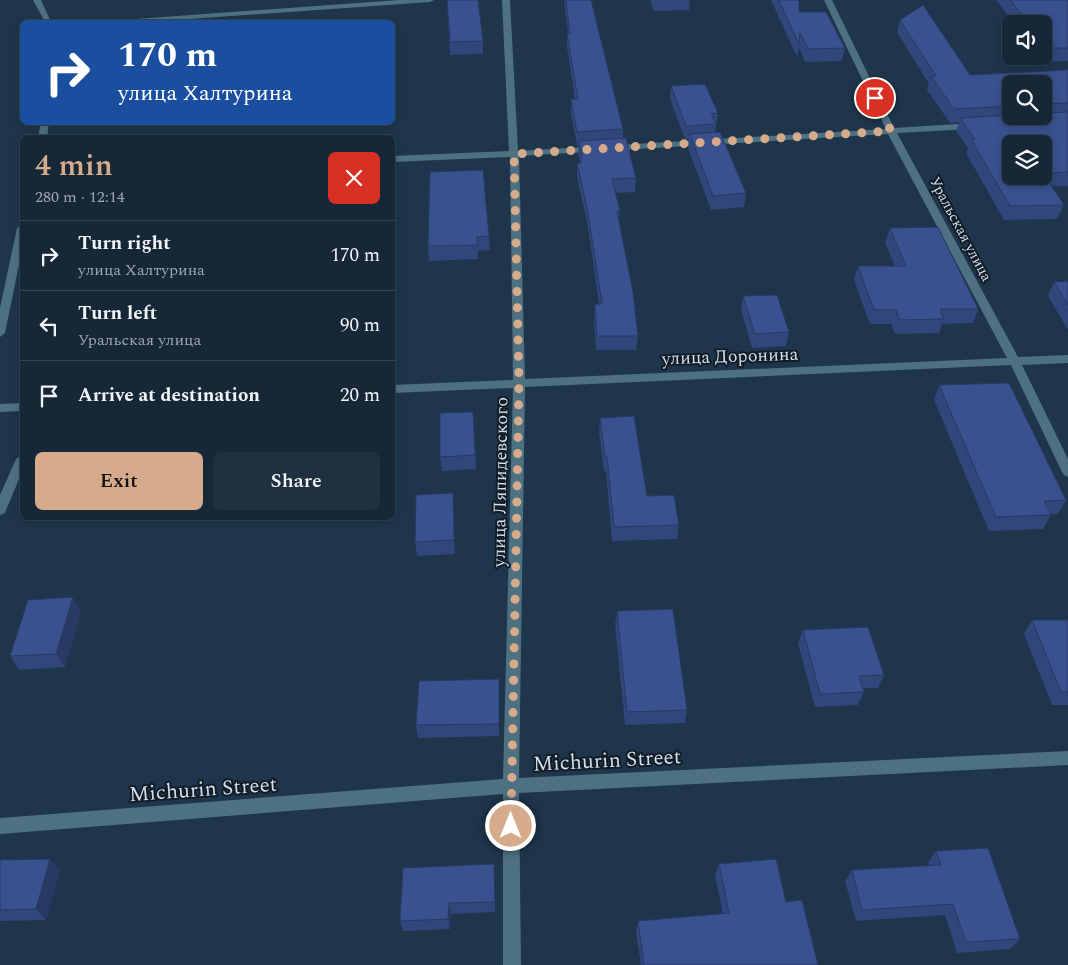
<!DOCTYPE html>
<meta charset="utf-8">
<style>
:root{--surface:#162838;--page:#1f3040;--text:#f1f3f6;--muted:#9ea6ae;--line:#354453;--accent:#d6ab8b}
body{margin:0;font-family:Spectral,serif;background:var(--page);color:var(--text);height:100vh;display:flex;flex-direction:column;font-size:19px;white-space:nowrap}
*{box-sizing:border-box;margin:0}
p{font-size:16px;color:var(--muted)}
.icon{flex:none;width:28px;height:28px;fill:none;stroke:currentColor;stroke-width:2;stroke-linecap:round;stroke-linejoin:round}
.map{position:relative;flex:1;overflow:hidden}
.panel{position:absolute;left:20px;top:135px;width:375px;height:385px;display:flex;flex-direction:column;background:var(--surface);border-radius:8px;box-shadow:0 2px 8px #0003,0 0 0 1px var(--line)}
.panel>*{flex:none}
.guide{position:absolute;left:20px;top:20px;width:375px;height:105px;border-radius:8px;box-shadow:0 2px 8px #0003,0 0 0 1px var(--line);background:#1a4fa0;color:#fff;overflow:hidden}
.fabs{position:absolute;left:1002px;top:15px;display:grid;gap:10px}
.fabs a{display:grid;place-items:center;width:50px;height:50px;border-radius:8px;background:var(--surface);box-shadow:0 2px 8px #0003,0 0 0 1px var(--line);font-size:25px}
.pin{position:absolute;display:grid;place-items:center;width:42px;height:42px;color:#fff;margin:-21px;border:2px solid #fff;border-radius:50%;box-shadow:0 1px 5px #0007}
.me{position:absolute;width:55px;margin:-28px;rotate:0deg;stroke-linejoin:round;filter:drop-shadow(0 0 4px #0008)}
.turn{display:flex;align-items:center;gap:18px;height:105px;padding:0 15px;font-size:22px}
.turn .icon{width:65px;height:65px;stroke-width:2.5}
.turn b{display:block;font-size:35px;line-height:42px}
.round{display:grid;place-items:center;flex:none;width:52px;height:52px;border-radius:8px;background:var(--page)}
.summary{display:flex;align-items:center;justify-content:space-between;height:85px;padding:0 15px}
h1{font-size:30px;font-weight:600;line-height:38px;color:var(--accent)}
.primary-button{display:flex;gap:10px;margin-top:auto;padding:10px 15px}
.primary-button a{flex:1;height:58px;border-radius:8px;background:var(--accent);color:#111;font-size:20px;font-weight:600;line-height:58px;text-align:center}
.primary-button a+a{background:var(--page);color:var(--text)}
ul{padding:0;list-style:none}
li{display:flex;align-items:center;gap:15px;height:70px;padding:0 15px;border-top:1px solid var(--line)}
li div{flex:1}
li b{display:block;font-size:19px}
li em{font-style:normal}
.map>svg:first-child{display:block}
</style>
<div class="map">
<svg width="1068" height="965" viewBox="0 0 1068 965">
<rect width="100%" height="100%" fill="#1e354b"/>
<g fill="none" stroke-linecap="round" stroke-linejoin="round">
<!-- minor -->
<g fill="#4e7181" fill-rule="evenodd">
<path d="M 33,0 L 41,0 L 51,22 L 45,22 Z"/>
<path d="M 399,0 L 434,0 L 430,2 L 147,22 L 118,22 L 122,20 Z"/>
<path d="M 502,0 L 510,0 L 518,151 L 886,129 L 824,0 L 832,0 L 894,128 L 973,123 L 977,126 L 973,129 L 897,133 L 1018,357 L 1068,355 L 1068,363 L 1022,365 L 1068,459 L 1068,477 L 1064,475 L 1062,472 L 1011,365 L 525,387 L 519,778 L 1068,751 L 1068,765 L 519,793 L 521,965 L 503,965 L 503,794 L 0,834 L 0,818 L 503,779 L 513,388 L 392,393 L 392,385 L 513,380 L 510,157 L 392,162 L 392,156 L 509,151 ZM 888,134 L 1007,358 L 525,379 L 519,156 Z"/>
<path d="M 41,122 L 49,122 L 47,138 L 38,138 Z"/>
<path d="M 22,225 L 22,250 L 5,333 L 0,337 L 0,308 L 17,228 Z"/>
<path d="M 22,403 L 22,411 L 0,412 L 0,404 Z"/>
<path d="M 22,455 L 22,472 L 6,510 L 5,513 L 0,515 L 0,495 L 16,459 Z"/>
</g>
</g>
<!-- wall -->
<g fill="#31467a" fill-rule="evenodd">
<path d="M 447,0 L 483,41 L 483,54 L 450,55 Z"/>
<path d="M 564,0 L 591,0 L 623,129 L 623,138 L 636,178 L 635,192 L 615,193 L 620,211 L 619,220 L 638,336 L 636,350 L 596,350 L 594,319 L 595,304 L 599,304 L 588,227 L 577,177 L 577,163 L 580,163 L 578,154 L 579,145 L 577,146 L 571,113 L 571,99 L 575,99 L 567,47 L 567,34 L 568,34 Z"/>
<path d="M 650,0 L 690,0 L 689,10 L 654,11 Z"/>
<path d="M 771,0 L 799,0 L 799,12 L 845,48 L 842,61 L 805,62 L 799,48 L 797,57 Z"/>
<path d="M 996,0 L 1068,0 L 1068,61 L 1045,62 L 1041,56 L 1044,56 L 1044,24 L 1015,24 Z"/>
<path d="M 900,20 L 970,75 L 1068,70 L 1068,186 L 1051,186 L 1064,205 L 1057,219 L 1004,220 L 966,153 L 968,148 L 956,131 L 959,122 L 950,123 L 927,90 L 929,84 L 897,32 ZM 1011,84 L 1044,84 L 1044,116 L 1011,116 ZM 1044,144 L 1044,176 L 1011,176 Z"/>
<path d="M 671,86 L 718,113 L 715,133 L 746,193 L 744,207 L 711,210 L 688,148 L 689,139 L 685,139 L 670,99 Z"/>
<path d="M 430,172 L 489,236 L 490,250 L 478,251 L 478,259 L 429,261 L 428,246 Z"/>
<path d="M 890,228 L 978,309 L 973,323 L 942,324 L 939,333 L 895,334 L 891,324 L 870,324 L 854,280 L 858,266 L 895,266 L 885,243 Z"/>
<path d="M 1068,281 L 1068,330 L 1048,296 L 1054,282 Z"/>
<path d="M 743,296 L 789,332 L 786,346 L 752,348 L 741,310 Z"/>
<path d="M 939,385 L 1066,500 L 1058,514 L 1050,514 L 1051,515 L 1043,529 L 989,531 L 934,400 Z"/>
<path d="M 473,412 L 476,469 L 442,471 L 440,457 Z"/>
<path d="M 600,418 L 647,496 L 679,525 L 677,539 L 612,541 L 606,471 L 604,471 L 599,432 Z"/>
<path d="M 453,493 L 454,507 L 455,554 L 417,556 L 415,542 Z"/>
<path d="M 81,611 L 65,667 L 19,670 L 10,656 Z"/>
<path d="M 617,611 L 687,710 L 685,723 L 625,725 L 615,625 Z"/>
<path d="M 1032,620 L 1068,620 L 1068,705 L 1052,705 L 1024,634 Z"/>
<path d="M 803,630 L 884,675 L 878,688 L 863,688 L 864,692 L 858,705 L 815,707 L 798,643 Z"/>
<path d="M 499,692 L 499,736 L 418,738 L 416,725 Z"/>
<path d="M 936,851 L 1020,939 L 1010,949 L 957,953 L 945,915 L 856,921 L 845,881 L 852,870 L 930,866 L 928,862 Z"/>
<path d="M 50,859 L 60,870 L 46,920 L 0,921 L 0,860 Z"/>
<path d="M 719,864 L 786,902 L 818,965 L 641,965 L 636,932 L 638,921 L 723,914 L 715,876 Z"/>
<path d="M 495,875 L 495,912 L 451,914 L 450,929 L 403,931 L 400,921 Z"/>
</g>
<!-- shaded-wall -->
<g fill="#283963">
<path d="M 453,493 L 454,507 L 455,554 L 454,540 Z"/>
<path d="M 73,597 L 81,611 L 65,667 L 56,654 Z"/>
<path d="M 50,859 L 60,870 L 46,920 L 36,909 Z"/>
<path d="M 494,864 L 495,875 L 495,912 L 495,902 Z"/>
<path d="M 449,903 L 451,914 L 450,929 L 448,919 Z"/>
</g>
<!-- building -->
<g fill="#39518e" stroke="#283963">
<path d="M 447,0 L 478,0 L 483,41 L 450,42 Z"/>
<path d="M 566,0 L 591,0 L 623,129 L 577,132 L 571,99 L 578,99 L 567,34 L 570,34 Z"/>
<path d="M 779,0 L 799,0 L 799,12 L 826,12 L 845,48 L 808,49 L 800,33 L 799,44 Z"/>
<path d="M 1010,0 L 1068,0 L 1068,48 L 1050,48 L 1044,41 L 1044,24 L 1030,24 Z"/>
<path d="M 923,5 L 970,75 L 1068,70 L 1068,103 L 1044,104 L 1044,84 L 1011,84 L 1011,106 L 954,109 L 931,76 L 936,76 L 900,20 Z"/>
<path d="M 705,84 L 718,113 L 711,114 L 716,124 L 686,126 L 671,86 Z"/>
<path d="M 1068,112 L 1068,172 L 1044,173 L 1044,144 L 1011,144 L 1011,176 L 1044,176 L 1044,175 L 1064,205 L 1010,206 L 971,139 L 975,139 L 960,118 L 1011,115 L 1011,116 L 1044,116 L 1044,113 Z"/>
<path d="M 720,132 L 746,193 L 713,196 L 690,134 Z"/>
<path d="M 626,138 L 636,178 L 612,179 L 620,211 L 617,211 L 633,292 L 638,336 L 597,336 L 595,304 L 602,304 L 588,213 L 577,163 L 581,163 L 580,158 L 582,158 L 579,141 Z"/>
<path d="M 483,170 L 489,236 L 477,237 L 478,245 L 428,246 L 430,172 Z"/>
<path d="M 938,227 L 978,309 L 940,309 L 944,319 L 900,320 L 896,310 L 874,310 L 858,266 L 906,266 L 890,228 Z"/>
<path d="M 1068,281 L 1068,305 L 1054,282 Z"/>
<path d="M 777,295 L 789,332 L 755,334 L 743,296 Z"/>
<path d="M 1009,383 L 1066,500 L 1044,501 L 1051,515 L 996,517 L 939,385 Z"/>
<path d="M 473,412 L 475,455 L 440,457 L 440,413 Z"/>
<path d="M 634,416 L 647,496 L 674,495 L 679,525 L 614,527 L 607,457 L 605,457 L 600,418 Z"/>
<path d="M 453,493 L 454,540 L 415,542 L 416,495 Z"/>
<path d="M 73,597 L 56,654 L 10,656 L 28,600 Z"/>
<path d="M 673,609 L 687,710 L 627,712 L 617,611 Z"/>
<path d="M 1032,620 L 1068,620 L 1068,692 L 1061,692 Z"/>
<path d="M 868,627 L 884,675 L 859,676 L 864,692 L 820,694 L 803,630 Z"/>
<path d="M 499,679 L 499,724 L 416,725 L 419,681 Z"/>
<path d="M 988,848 L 1020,939 L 966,942 L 953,904 L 862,910 L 852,870 L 941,865 L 936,851 Z"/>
<path d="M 50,859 L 36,909 L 0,910 L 0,860 Z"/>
<path d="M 776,859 L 786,902 L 802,900 L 818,965 L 644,965 L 638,921 L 729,913 L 719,864 Z"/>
<path d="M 494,864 L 495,902 L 449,903 L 448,919 L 400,921 L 403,868 Z"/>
</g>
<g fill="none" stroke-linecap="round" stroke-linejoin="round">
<!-- route -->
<path stroke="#d6ab8b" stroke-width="9" stroke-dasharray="0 16.2" d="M 511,826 L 519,382 L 514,154 L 891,131 L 875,98"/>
</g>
<g text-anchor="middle" stroke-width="4" stroke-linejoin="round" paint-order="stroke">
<!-- far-street labels -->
<g font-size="15" fill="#d1dfec" stroke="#121c26">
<text transform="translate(961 229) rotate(62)" y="5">Уральская улица</text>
</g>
<!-- street labels -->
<g font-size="18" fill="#d1dfec" stroke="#121c26">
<text transform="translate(730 356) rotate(-2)" y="6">улица Доронина</text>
<text transform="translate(500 482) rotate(-89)" y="6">улица Ляпидевского</text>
</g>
<!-- near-street labels -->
<g font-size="21" fill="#d1dfec" stroke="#121c26">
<text transform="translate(607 760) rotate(-3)" y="7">Michurin Street</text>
<text transform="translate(203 789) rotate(-4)" y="7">Michurin Street</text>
</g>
</g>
</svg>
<div class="fabs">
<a><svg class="icon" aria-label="sound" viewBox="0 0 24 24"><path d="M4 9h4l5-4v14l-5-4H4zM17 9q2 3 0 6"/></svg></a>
<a><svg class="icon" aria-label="search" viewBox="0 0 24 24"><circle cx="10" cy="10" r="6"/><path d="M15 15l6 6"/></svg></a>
<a><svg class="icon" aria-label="layers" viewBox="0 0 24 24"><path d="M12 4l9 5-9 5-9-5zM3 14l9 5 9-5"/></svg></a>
</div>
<div class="pin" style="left:875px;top:98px;background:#d93025"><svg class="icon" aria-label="arrive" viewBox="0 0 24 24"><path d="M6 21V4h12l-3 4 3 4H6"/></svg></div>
<svg class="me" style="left:511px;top:826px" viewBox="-20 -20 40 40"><circle r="17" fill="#d6ab8b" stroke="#fff" stroke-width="3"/><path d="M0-11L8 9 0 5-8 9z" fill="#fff"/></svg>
<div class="guide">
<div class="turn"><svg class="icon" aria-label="right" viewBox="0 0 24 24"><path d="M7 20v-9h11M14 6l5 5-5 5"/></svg><div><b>170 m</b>улица Халтурина</div></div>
</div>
<section class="panel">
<div class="summary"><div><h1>4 min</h1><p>280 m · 12:14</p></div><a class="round" style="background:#d93025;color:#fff"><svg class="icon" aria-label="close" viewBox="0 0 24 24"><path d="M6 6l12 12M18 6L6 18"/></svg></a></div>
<ul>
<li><svg class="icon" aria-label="right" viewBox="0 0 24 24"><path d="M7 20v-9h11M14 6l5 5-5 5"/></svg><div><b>Turn right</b><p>улица Халтурина</p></div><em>170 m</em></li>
<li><svg class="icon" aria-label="left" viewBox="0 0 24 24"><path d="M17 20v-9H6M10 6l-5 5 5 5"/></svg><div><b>Turn left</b><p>Уральская улица</p></div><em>90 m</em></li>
<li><svg class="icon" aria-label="arrive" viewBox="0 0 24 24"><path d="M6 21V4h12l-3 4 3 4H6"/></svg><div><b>Arrive at destination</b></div><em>20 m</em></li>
</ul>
<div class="primary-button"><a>Exit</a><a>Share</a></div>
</section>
</div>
